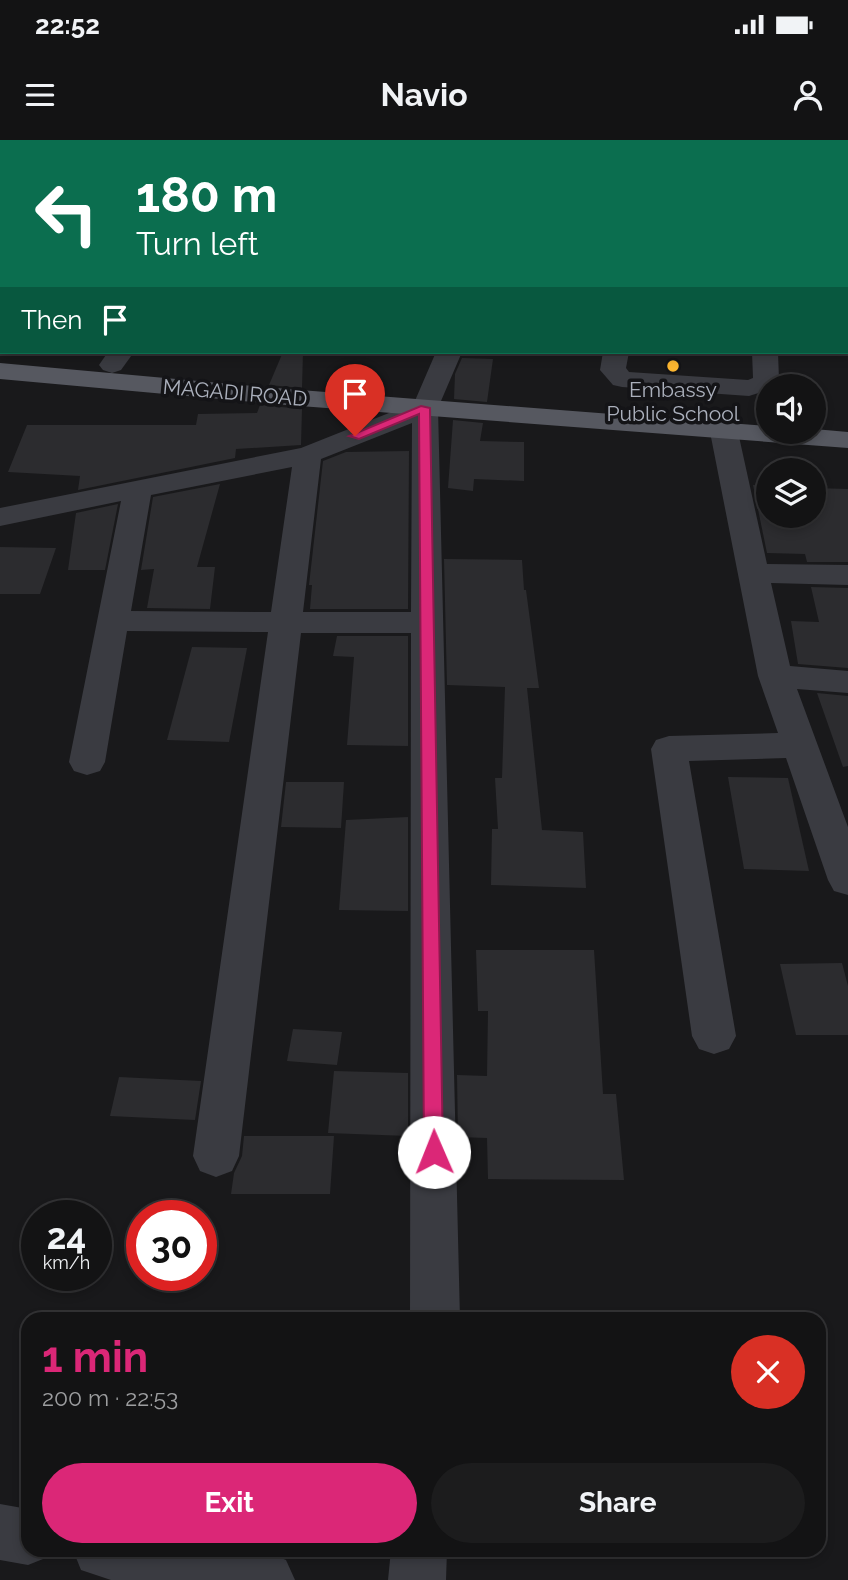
<!DOCTYPE html>
<meta charset="utf-8">
<style>
:root{--surface:#131314;--page:#1c1c1d;--text:#f1f3f6;--muted:#9d9ea0;--line:#323234;--accent:#db2777}
body{margin:0;font-family:Raleway,sans-serif;background:var(--page);color:var(--text);height:100vh;display:flex;flex-direction:column;font-size:26px;white-space:nowrap}
*{box-sizing:border-box;margin:0}
p{font-size:23px;color:var(--muted)}
.icon{flex:none;width:38px;height:38px;fill:none;stroke:currentColor;stroke-width:2;stroke-linecap:round;stroke-linejoin:round}
.map{position:relative;flex:1;overflow:hidden}
.drawer{position:absolute;left:21px;top:1172px;width:805px;height:245px;display:flex;flex-direction:column;background:var(--surface);border-radius:21px;box-shadow:0 4px 10px #0003,0 0 0 2px var(--line)}
.drawer>*{flex:none}
.guide{position:absolute;left:0px;top:0px;width:849px;height:214px;box-shadow:0 4px 10px #0003,0 0 0 2px var(--line);background:#0b6e4f;color:#fff;overflow:hidden}
.tools{position:absolute;left:756px;top:234px;display:grid;gap:14px}
.tools a{display:grid;place-items:center;width:70px;height:70px;border-radius:50%;background:var(--surface);box-shadow:0 4px 10px #0003,0 0 0 2px var(--line);font-size:35px}
.speed{position:absolute;left:21px;top:1060px;display:flex;gap:14px;font-size:35px;font-weight:700;text-align:center}
.speed>*{display:grid;place-content:center;width:91px;height:91px;border-radius:50%;background:var(--surface);box-shadow:0 4px 10px #0003,0 0 0 2px var(--line);line-height:1}
.speed small{font-size:18px;font-weight:400}
.speed .limit{border:10px solid #d22;background:#fff;color:#111}
.pin{position:absolute;display:grid;place-items:center;width:60px;height:60px;color:#fff;margin:-72px -30px;border-radius:50% 50% 50% 0;rotate:-45deg;box-shadow:0 0 7px #0007}
.pin .icon{rotate:45deg}
.me{position:absolute;width:77px;margin:-38px;rotate:359deg;stroke-linejoin:round;filter:drop-shadow(0 0 5px #0008)}
.turn{display:flex;align-items:center;gap:24px;height:147px;padding:0 21px;font-size:32px}
.turn .icon{width:91px;height:91px;stroke-width:2.5}
.turn b{display:block;font-size:49px;line-height:60px}
.then{display:flex;align-items:center;height:66px;padding:0 21px;background:#0003;gap:14px;font-size:26px}
.round{display:grid;place-items:center;flex:none;width:74px;height:74px;border-radius:37px;background:var(--page)}
.overview{display:flex;align-items:center;justify-content:space-between;height:119px;padding:0 21px}
h1{font-size:42px;font-weight:700;line-height:52px;color:var(--accent)}
.button{display:flex;gap:14px;margin-top:auto;padding:14px 21px}
.button a{flex:1;height:80px;border-radius:42px;background:var(--accent);color:#fff;font-size:28px;font-weight:700;line-height:80px;text-align:center}
.button a+a{background:var(--page);color:var(--text)}
.status{display:flex;justify-content:space-between;align-items:center;height:49px;padding:0 35px;background:var(--surface);direction:ltr}
.status svg{height:19px;fill:currentColor}
header{display:flex;justify-content:space-between;align-items:center;height:91px;padding:0 21px;background:var(--surface);font-size:32px;font-weight:700}
.map>svg:first-child{display:block}
</style>
<div class="status"><b>22:52</b><svg viewBox="0 0 49 12"><path d="M0 12V9h3v3zM5 12V6h3v6zM10 12V3h3v9zM15 12V0h3v12zM26 1h20v11H26zM47 4h2v5h-2z"/></svg></div>
<header><svg class="icon" aria-label="menu" viewBox="0 0 24 24"><path d="M4 6h16M4 12h16M4 18h16"/></svg>Navio<svg class="icon" aria-label="person" viewBox="0 0 24 24"><circle cx="12" cy="8" r="4"/><path d="M4 21q1-7 8-7t8 7"/></svg></header>
<div class="map">
<svg width="848" height="1440" viewBox="0 0 848 1440">
<rect width="100%" height="100%" fill="#19191b"/>
<!-- building -->
<g fill="#2c2c2f">
<path d="M 283,212 L 303,212 L 302,248 L 269,245 Z"/>
<path d="M 462,218 L 493,219 L 487,262 L 454,259 L 455,234 Z"/>
<path d="M 260,265 L 302,269 L 301,305 L 236,309 L 235,318 L 78,350 L 80,336 L 8,332 L 27,285 L 196,285 L 198,274 L 257,273 Z"/>
<path d="M 453,280 L 483,283 L 480,301 L 524,302 L 524,341 L 474,339 L 473,351 L 448,348 Z"/>
<path d="M 409,311 L 408,469 L 310,469 L 312,445 L 309,445 L 323,321 L 346,312 Z"/>
<path d="M 220,344 L 197,427 L 215,427 L 210,469 L 147,468 L 154,429 L 141,430 L 153,357 Z"/>
<path d="M 753,345 L 768,346 L 768,376 L 814,376 L 814,348 L 848,349 L 848,422 L 807,422 L 805,414 L 767,413 Z"/>
<path d="M 118,364 L 105,430 L 68,430 L 76,373 Z"/>
<path d="M 0,407 L 56,408 L 40,454 L 0,454 Z"/>
<path d="M 444,419 L 522,420 L 524,450 L 526,450 L 539,548 L 527,548 L 542,690 L 583,692 L 586,748 L 491,745 L 492,689 L 498,689 L 495,638 L 502,638 L 505,547 L 447,545 Z"/>
<path d="M 811,447 L 848,448 L 848,528 L 798,524 L 791,481 L 819,482 Z"/>
<path d="M 337,496 L 408,496 L 408,606 L 347,605 L 354,517 L 333,516 Z"/>
<path d="M 192,507 L 247,508 L 229,602 L 167,600 Z"/>
<path d="M 817,553 L 848,556 L 848,626 L 843,627 Z"/>
<path d="M 728,637 L 788,638 L 809,731 L 744,729 Z"/>
<path d="M 286,642 L 344,642 L 341,688 L 281,687 Z"/>
<path d="M 408,677 L 408,771 L 339,770 L 346,680 Z"/>
<path d="M 476,810 L 594,810 L 603,954 L 616,954 L 624,1040 L 488,1039 L 487,998 L 458,997 L 457,935 L 487,936 L 488,871 L 478,871 Z"/>
<path d="M 842,823 L 848,846 L 848,895 L 796,895 L 780,824 Z"/>
<path d="M 293,889 L 342,892 L 337,925 L 287,921 Z"/>
<path d="M 334,931 L 408,933 L 408,996 L 328,993 Z"/>
<path d="M 119,937 L 201,941 L 195,980 L 110,976 Z"/>
<path d="M 244,996 L 334,996 L 330,1054 L 231,1054 L 234,1033 L 242,1016 Z"/>
</g>
<g fill="none" stroke-linecap="round" stroke-linejoin="round">
<!-- minor -->
<g fill="#3a3b41" fill-rule="evenodd">
<path d="M 112,0 L 133,0 L 111,2 Z"/>
<path d="M 227,0 L 247,0 L 226,2 Z"/>
<path d="M 327,0 L 347,0 L 326,2 Z"/>
<path d="M 423,0 L 443,0 L 422,2 Z"/>
<path d="M 525,0 L 546,0 L 524,2 Z"/>
<rect x="847" y="48" width="1" height="17"/>
<rect x="0" y="66" width="2" height="14"/>
<path d="M 2,97 L 2,112 L 0,113 L 0,98 Z"/>
<path d="M 108,212 L 134,212 L 121,230 L 112,233 L 103,230 L 99,225 Z"/>
<path d="M 436,212 L 462,212 L 438,268 L 460,1180 L 410,1180 L 411,493 L 301,493 L 239,1016 L 232,1031 L 216,1037 L 200,1031 L 193,1016 L 268,492 L 127,491 L 105,622 L 100,631 L 87,635 L 74,631 L 69,622 L 121,361 L 0,386 L 0,368 L 301,308 L 414,263 ZM 412,283 L 411,472 L 303,472 L 321,319 ZM 292,327 L 271,472 L 131,471 L 151,355 Z"/>
<path d="M 603,212 L 629,212 L 626,228 L 629,232 L 748,240 L 753,238 L 752,212 L 778,212 L 779,240 L 774,247 L 768,247 L 768,250 L 749,256 L 622,247 L 613,245 L 600,230 Z"/>
<path d="M 724,284 L 734,286 L 738,292 L 767,424 L 848,425 L 848,445 L 771,443 L 790,526 L 848,531 L 848,553 L 797,549 L 848,687 L 848,755 L 834,751 L 828,740 L 786,618 L 689,621 L 736,896 L 729,909 L 714,914 L 699,909 L 692,896 L 651,609 L 656,600 L 669,596 L 778,593 L 758,536 L 710,292 L 714,286 Z"/>
<path d="M 0,1364 L 28,1369 L 28,1410 L 50,1410 L 48,1417 L 28,1425 L 0,1420 Z"/>
<path d="M 73,1410 L 261,1410 L 286,1420 L 295,1440 L 111,1440 L 81,1430 Z"/>
<path d="M 391,1410 L 447,1410 L 446,1440 L 388,1440 Z"/>
</g>
<!-- major -->
<path fill="#565860" fill-rule="evenodd" d="M 0,223 L 287,249 L 768,286 L 768,292 L 814,292 L 814,289 L 848,292 L 848,308 L 287,265 L 0,239 Z"/>
</g>
<!-- route -->
<path fill="#db2777" stroke="#8e194d" stroke-width="2" d="M 421,266 L 430,268 L 443,1012 L 440,1019 L 434,1021 L 427,1019 L 424,1012 L 419,274 L 359,299 L 349,296 Z"/>
<!-- markers -->
<circle fill="#fcb630" stroke="#141417" stroke-width="2.5" cx="673" cy="226" r="7"/>
<g text-anchor="middle" stroke-width="7" stroke-linejoin="round" paint-order="stroke">
<!-- far-poi labels -->
<g font-size="21" fill="#abb0bc" stroke="#141417">
<text x="673" y="257">Embassy<tspan x="673" dy="24">Public School</tspan></text>
</g>
<!-- far-street labels -->
<g font-size="21" fill="#abb0bc" stroke="#141417">
<text transform="translate(235 253) rotate(5)" y="7">MAGADI ROAD</text>
</g>
</g>
</svg>
<div class="tools">
<a><svg class="icon" aria-label="sound" viewBox="0 0 24 24"><path d="M4 9h4l5-4v14l-5-4H4zM17 9q2 3 0 6"/></svg></a>
<a><svg class="icon" aria-label="layers" viewBox="0 0 24 24"><path d="M12 4l9 5-9 5-9-5zM3 14l9 5 9-5"/></svg></a>
</div>
<div class="speed"><div>24<small>km/h</small></div><div class="limit">30</div></div>
<div class="pin" style="left:355px;top:296px;background:#d93025"><svg class="icon" aria-label="arrive" viewBox="0 0 24 24"><path d="M6 21V4h12l-3 4 3 4H6"/></svg></div>
<svg class="me" style="left:434px;top:1012px" viewBox="-20 -20 40 40"><circle r="19" fill="#fff"/><path d="M0-13L10 11 0 6-10 11z" fill="#db2777"/></svg>
<div class="guide">
<div class="turn"><svg class="icon" aria-label="left" viewBox="0 0 24 24"><path d="M17 20v-9H6M10 6l-5 5 5 5"/></svg><div><b>180 m</b>Turn left</div></div>
<div class="then">Then<svg class="icon" aria-label="arrive" viewBox="0 0 24 24"><path d="M6 21V4h12l-3 4 3 4H6"/></svg></div>
</div>
<section class="drawer">
<div class="overview"><div><h1>1 min</h1><p>200 m · 22:53</p></div><a class="round" style="background:#d93025;color:#fff"><svg class="icon" aria-label="close" viewBox="0 0 24 24"><path d="M6 6l12 12M18 6L6 18"/></svg></a></div>
<div class="button"><a>Exit</a><a>Share</a></div>
</section>
</div>
